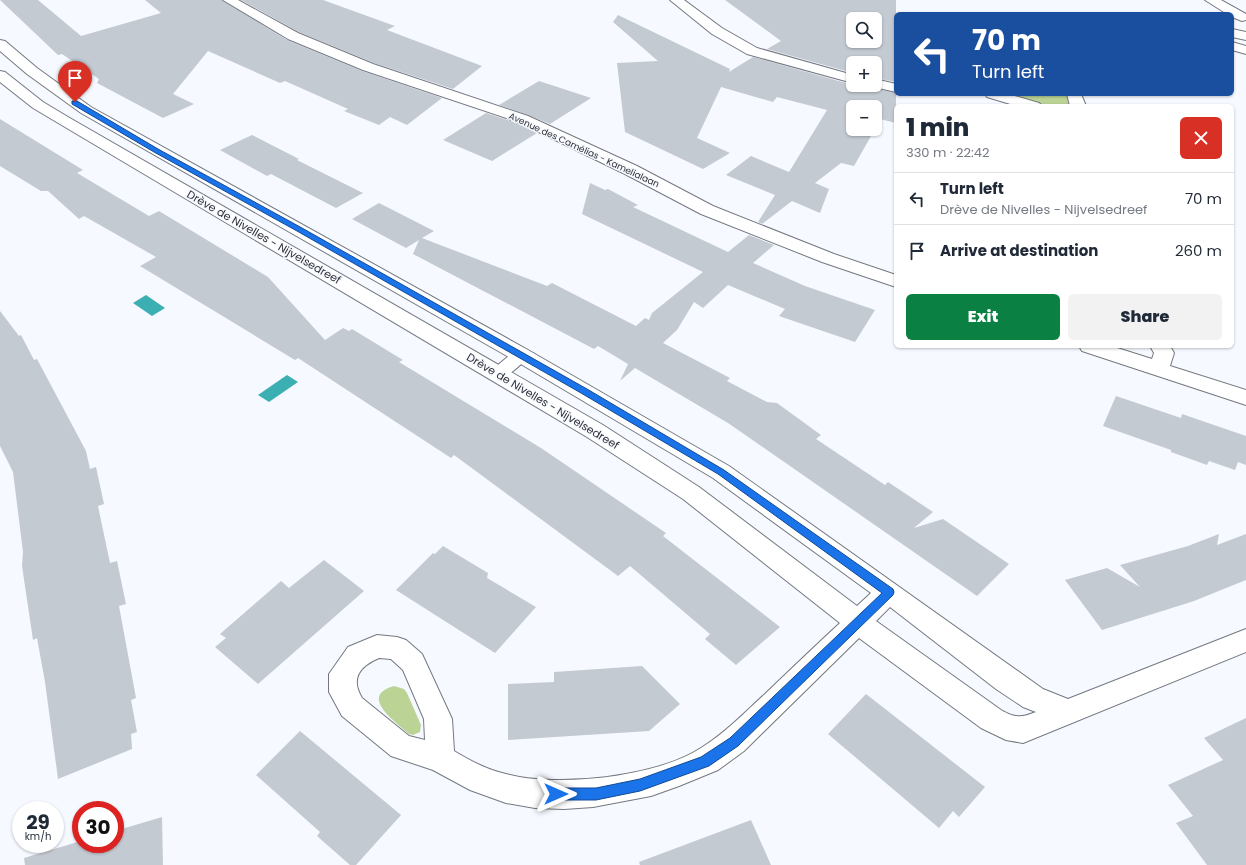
<!DOCTYPE html>
<meta charset="utf-8">
<style>
:root{--surface:#fff;--page:#f2f2f3;--text:#1f2937;--muted:#747a83;--line:#e0e1e3;--accent:#0b8043}
body{margin:0;font-family:Poppins,sans-serif;background:var(--page);color:var(--text);height:100vh;display:flex;flex-direction:column;font-size:15px;white-space:nowrap}
*{box-sizing:border-box;margin:0}
p{font-size:13px;color:var(--muted)}
.icon{flex:none;width:22px;height:22px;fill:none;stroke:currentColor;stroke-width:2;stroke-linecap:round;stroke-linejoin:round}
.map{position:relative;flex:1;overflow:hidden}
.details{position:absolute;left:894px;top:104px;width:340px;height:244px;display:flex;flex-direction:column;background:var(--surface);border-radius:6px;box-shadow:0 1px 3px #0004}
.details>*{flex:none}
.hud{position:absolute;left:894px;top:12px;width:340px;height:84px;border-radius:6px;box-shadow:0 1px 3px #0004;background:#1a4fa0;color:#fff;overflow:hidden}
.fabs{position:absolute;left:846px;top:12px;display:grid;gap:8px}
.fabs a{display:grid;place-items:center;width:36px;height:36px;border-radius:6px;background:var(--surface);box-shadow:0 1px 3px #0004;font-size:20px}
.speed{position:absolute;left:12px;top:801px;display:flex;gap:8px;font-size:20px;font-weight:700;text-align:center}
.speed>*{display:grid;place-content:center;width:52px;height:52px;border-radius:50%;background:var(--surface);box-shadow:0 1px 3px #0004;line-height:1}
.speed small{font-size:10px;font-weight:400}
.speed .limit{border:6px solid #d22;background:#fff;color:#111}
.pin{position:absolute;display:grid;place-items:center;width:34px;height:34px;color:#fff;margin:-41px -17px;border-radius:50% 50% 50% 0;rotate:-45deg;box-shadow:0 0 4px #0007}
.pin .icon{rotate:45deg}
.me{position:absolute;width:44px;margin:-22px;rotate:90deg;stroke-linejoin:round;filter:drop-shadow(0 0 3px #0008)}
.turn{display:flex;align-items:center;gap:14px;height:84px;padding:0 12px;font-size:18px}
.turn .icon{width:52px;height:52px;stroke-width:2.5}
.turn b{display:block;font-size:28px;line-height:34px}
.round{display:grid;place-items:center;flex:none;width:42px;height:42px;border-radius:6px;background:var(--page)}
.overview{display:flex;align-items:center;justify-content:space-between;height:68px;padding:0 12px}
h1{font-size:24px;font-weight:800;line-height:30px}
.primary-button{display:flex;gap:8px;margin-top:auto;padding:8px 12px}
.primary-button a{flex:1;height:46px;border-radius:6px;background:var(--accent);color:#fff;font-size:16px;font-weight:800;line-height:46px;text-align:center}
.primary-button a+a{background:var(--page);color:var(--text)}
ul{padding:0;list-style:none}
li{display:flex;align-items:center;gap:12px;height:52px;padding:0 12px;border-top:1px solid var(--line)}
li div{flex:1}
li b{display:block;font-size:15px}
li em{font-style:normal}
.map>svg:first-child{display:block}
</style>
<div class="map">
<svg width="1246" height="865" viewBox="0 0 1246 865">
<rect width="100%" height="100%" fill="#f6f9ff"/>
<!-- green -->
<g fill="#bbd496">
<path d="M 1008,94 L 1067,94 L 1070,106 L 1045,106 Z"/>
<path d="M 394,686 L 404,689 L 407,693 L 421,725 L 420,732 L 413,735 L 409,734 C 396,722 358,696 394,686 Z"/>
</g>
<!-- water -->
<g fill="#3bafb1">
<path d="M 146,295 L 165,308 L 152,316 L 133,303 Z"/>
<path d="M 287,375 L 298,382 L 269,402 L 258,395 Z"/>
</g>
<!-- building -->
<g fill="#c4cad2" fill-rule="evenodd">
<path d="M 0,0 L 38,0 L 81,36 L 161,13 L 145,0 L 222,0 L 287,40 L 362,71 L 442,98 L 407,125 L 390,117 L 379,125 L 344,111 L 348,109 L 285,81 L 280,83 L 208,51 L 173,94 L 194,104 L 163,118 L 97,83 L 99,79 L 62,54 L 58,55 Z"/>
<path d="M 241,0 L 323,0 L 395,26 L 387,30 L 482,66 L 453,89 L 374,63 L 299,32 Z"/>
<path d="M 725,0 L 896,0 L 896,82 L 875,78 L 875,63 L 853,63 L 853,73 L 767,49 L 781,41 ZM 853,19 L 875,19 L 875,41 L 853,41 Z"/>
<path d="M 618,15 L 730,69 L 729,72 L 753,57 L 853,85 L 869,85 L 870,87 L 896,93 L 896,123 L 880,119 L 875,129 L 875,107 L 853,107 L 853,129 L 875,129 L 854,166 L 841,163 L 815,183 L 829,189 L 820,213 L 792,201 L 762,224 L 758,222 L 775,195 L 726,175 L 751,156 L 789,172 L 827,110 L 777,97 L 773,102 L 721,87 L 697,138 L 730,153 L 703,169 L 625,132 L 617,63 L 658,61 L 613,22 Z"/>
<path d="M 539,81 L 591,98 L 550,124 L 528,115 L 499,105 Z"/>
<path d="M 486,113 L 517,123 L 537,133 L 492,161 L 443,140 Z"/>
<path d="M 0,119 L 83,170 L 77,173 L 149,216 L 159,211 L 268,277 L 325,340 L 343,328 L 349,331 L 352,329 L 403,360 L 399,362 L 541,448 L 666,533 L 663,536 L 780,627 L 736,665 L 705,639 L 710,634 L 630,566 L 618,576 L 454,455 L 451,458 L 298,358 L 295,360 L 140,266 L 156,257 L 84,216 L 79,219 L 48,191 L 41,191 L 0,166 Z"/>
<path d="M 252,135 L 299,159 L 297,160 L 363,193 L 336,208 L 271,174 L 267,176 L 220,150 Z"/>
<path d="M 590,183 L 605,190 L 608,189 L 638,205 L 633,207 L 728,252 L 749,235 L 774,245 L 753,263 L 805,286 L 875,310 L 855,342 L 779,316 L 785,309 L 728,285 L 703,308 L 694,302 L 677,330 L 663,343 L 730,378 L 727,381 L 767,402 L 777,403 L 821,435 L 816,439 L 885,485 L 888,482 L 933,512 L 914,528 L 943,519 L 1009,564 L 977,596 L 728,423 L 635,368 L 620,381 L 628,364 L 598,346 L 594,349 L 413,254 L 419,240 L 406,248 L 352,219 L 379,203 L 434,231 L 422,238 L 547,286 L 552,283 L 636,326 L 645,318 L 649,320 L 652,313 L 703,272 L 582,214 Z"/>
<path d="M 0,311 L 19,336 L 21,335 L 34,360 L 37,359 L 86,451 L 90,469 L 96,467 L 104,504 L 98,506 L 110,563 L 117,561 L 126,604 L 119,606 L 136,698 L 131,700 L 137,732 L 131,734 L 132,749 L 58,779 L 45,682 L 37,638 L 33,640 L 22,566 L 23,552 L 13,472 L 0,446 Z"/>
<path d="M 1116,396 L 1181,418 L 1182,414 L 1246,436 L 1246,465 L 1238,462 L 1235,470 L 1209,461 L 1207,465 L 1171,452 L 1171,450 L 1103,426 Z"/>
<path d="M 1219,534 L 1217,545 L 1246,534 L 1246,580 L 1194,601 L 1102,630 L 1065,580 L 1107,568 L 1140,587 L 1120,565 L 1188,546 Z"/>
<path d="M 443,546 L 488,573 L 487,578 L 536,607 L 495,653 L 396,590 L 433,553 L 435,554 Z"/>
<path d="M 324,560 L 364,591 L 258,684 L 215,647 L 226,638 L 220,634 L 281,581 L 289,588 Z"/>
<path d="M 642,666 L 680,704 L 649,731 L 508,740 L 508,684 L 554,682 L 554,672 Z"/>
<path d="M 866,694 L 985,787 L 959,817 L 953,811 L 939,828 L 828,734 Z"/>
<path d="M 1246,718 L 1246,865 L 1207,865 L 1176,823 L 1193,816 L 1168,785 L 1223,760 L 1204,738 Z"/>
<path d="M 300,731 L 401,815 L 356,865 L 350,865 L 317,836 L 320,832 L 256,775 Z"/>
<path d="M 162,817 L 163,865 L 25,865 L 24,858 L 81,841 L 81,844 L 115,844 L 115,831 Z"/>
<path d="M 751,820 L 771,865 L 640,865 L 639,862 Z"/>
</g>
<g fill="none" stroke-linecap="round" stroke-linejoin="round">
<!-- lane casing -->
<g stroke="#737880" stroke-width="2">
<path id="lane" d="M 521,350 L 527,351 L 529,355 L 527,359 C 517,367 506,381 493,377 L 491,373 L 493,369 L 515,351 Z"/>
</g>
<!-- street casing -->
<g stroke="#737880" stroke-width="2">
<g id="street">
<path d="M 223,0 L 238,0 L 298,33 L 373,64 L 528,116 L 637,166 L 713,206 L 834,254 L 896,275 L 896,287 L 822,262 L 701,214 L 625,174 L 518,122 L 363,70 L 288,39 Z"/>
<path d="M 670,0 L 684,0 L 722,28 L 757,48 L 853,75 L 853,83 L 747,54 L 712,34 Z"/>
<path d="M 0,40 L 5,41 L 37,68 L 91,107 L 528,350 L 729,466 L 1043,689 L 1068,699 L 1246,629 L 1246,652 L 1023,743 L 1006,740 L 981,728 L 859,638 L 744,751 L 718,770 L 679,786 L 651,796 L 593,807 L 564,809 L 535,808 L 506,803 L 470,790 L 433,770 L 391,756 L 342,716 L 329,692 L 329,674 L 348,647 L 377,635 L 397,637 L 406,640 L 422,654 L 452,719 L 454,751 C 471,761 487,770 506,774 C 557,788 656,777 701,748 C 725,733 744,713 765,694 C 790,670 815,646 840,623 L 683,499 L 587,437 L 33,108 L 0,82 L 0,71 L 5,72 L 43,102 L 68,117 L 603,425 L 699,487 L 857,606 L 871,593 L 713,478 L 514,360 L 81,113 L 27,74 L 0,51 ZM 890,607 L 996,689 L 1023,707 L 1036,712 C 1021,718 1015,718 1001,710 L 876,621 ZM 379,658 L 391,659 L 403,670 L 424,719 L 425,740 L 409,736 L 362,698 C 350,678 360,666 379,658 Z"/>
<path d="M 1232,42 L 1246,46 L 1246,54 L 1232,50 Z"/>
<path d="M 875,79 L 896,84 L 896,92 L 870,86 L 875,85 Z"/>
<path d="M 985,94 L 1008,94 L 1039,103 L 1042,106 L 1017,106 L 987,97 Z"/>
<path d="M 1067,94 L 1081,94 L 1086,106 L 1070,106 Z"/>
<path d="M 1079,346 L 1111,346 L 1152,359 L 1154,353 L 1150,346 L 1170,346 L 1174,353 L 1170,366 L 1246,390 L 1246,405 L 1082,351 Z"/>
</g>
</g>
<!-- secondary casing -->
<g stroke="#737880" stroke-width="2">
<g id="secondary">
<path d="M 1205,0 L 1221,0 L 1246,14 L 1246,20 L 1242,21 L 1232,17 L 1232,14 L 1227,14 Z"/>
<path d="M 1232,29 L 1246,32 L 1246,40 L 1232,37 Z"/>
</g>
</g>
<!-- lane -->
<use href="#lane" fill="#fff" fill-rule="evenodd"/>
<!-- street -->
<use href="#street" fill="#fff" fill-rule="evenodd"/>
<!-- secondary -->
<use href="#secondary" fill="#fff" fill-rule="evenodd"/>
</g>
<!-- route -->
<path fill="#1a73e8" stroke="#114b97" d="M 72,101 L 77,101 L 158,149 L 302,228 L 587,389 L 724,470 L 893,589 L 894,592 L 893,595 L 738,746 L 709,766 L 640,791 L 596,800 L 556,800 L 552,798 L 550,794 L 552,790 L 556,788 L 596,788 L 640,779 L 701,757 L 730,738 L 882,593 L 718,474 L 581,393 L 297,231 L 154,152 L 72,104 Z"/>
<g text-anchor="middle" stroke-width="3" stroke-linejoin="round" paint-order="stroke">
<!-- far-street labels -->
<g font-size="9" fill="#2e3033" stroke="#f6f9ff">
<text transform="translate(584 150) rotate(25)" y="3">Avenue des Camélias - Kamelialaan</text>
</g>
<!-- street labels -->
<g font-size="11" fill="#2e3033" stroke="#f6f9ff">
<text transform="translate(264 237) rotate(30)" y="4">Drève de Nivelles - Nijvelsedreef</text>
<text transform="translate(543 401) rotate(31)" y="4">Drève de Nivelles - Nijvelsedreef</text>
</g>
</g>
</svg>
<div class="fabs">
<a><svg class="icon" aria-label="search" viewBox="0 0 24 24"><circle cx="10" cy="10" r="6"/><path d="M15 15l6 6"/></svg></a>
<a>+</a>
<a>−</a>
</div>
<div class="speed"><div>29<small>km/h</small></div><div class="limit">30</div></div>
<div class="pin" style="left:75px;top:102px;background:#d93025"><svg class="icon" aria-label="arrive" viewBox="0 0 24 24"><path d="M6 21V4h12l-3 4 3 4H6"/></svg></div>
<svg class="me" style="left:556px;top:794px" viewBox="-20 -20 40 40"><path d="M0-17L14 15 0 8-14 15z" fill="#1a73e8" stroke="#fff" stroke-width="4"/></svg>
<div class="hud">
<div class="turn"><svg class="icon" aria-label="left" viewBox="0 0 24 24"><path d="M17 20v-9H6M10 6l-5 5 5 5"/></svg><div><b>70 m</b>Turn left</div></div>
</div>
<section class="details">
<div class="overview"><div><h1>1 min</h1><p>330 m · 22:42</p></div><a class="round" style="background:#d93025;color:#fff"><svg class="icon" aria-label="close" viewBox="0 0 24 24"><path d="M6 6l12 12M18 6L6 18"/></svg></a></div>
<ul>
<li><svg class="icon" aria-label="left" viewBox="0 0 24 24"><path d="M17 20v-9H6M10 6l-5 5 5 5"/></svg><div><b>Turn left</b><p>Drève de Nivelles - Nijvelsedreef</p></div><em>70 m</em></li>
<li><svg class="icon" aria-label="arrive" viewBox="0 0 24 24"><path d="M6 21V4h12l-3 4 3 4H6"/></svg><div><b>Arrive at destination</b></div><em>260 m</em></li>
</ul>
<div class="primary-button"><a>Exit</a><a>Share</a></div>
</section>
</div>
